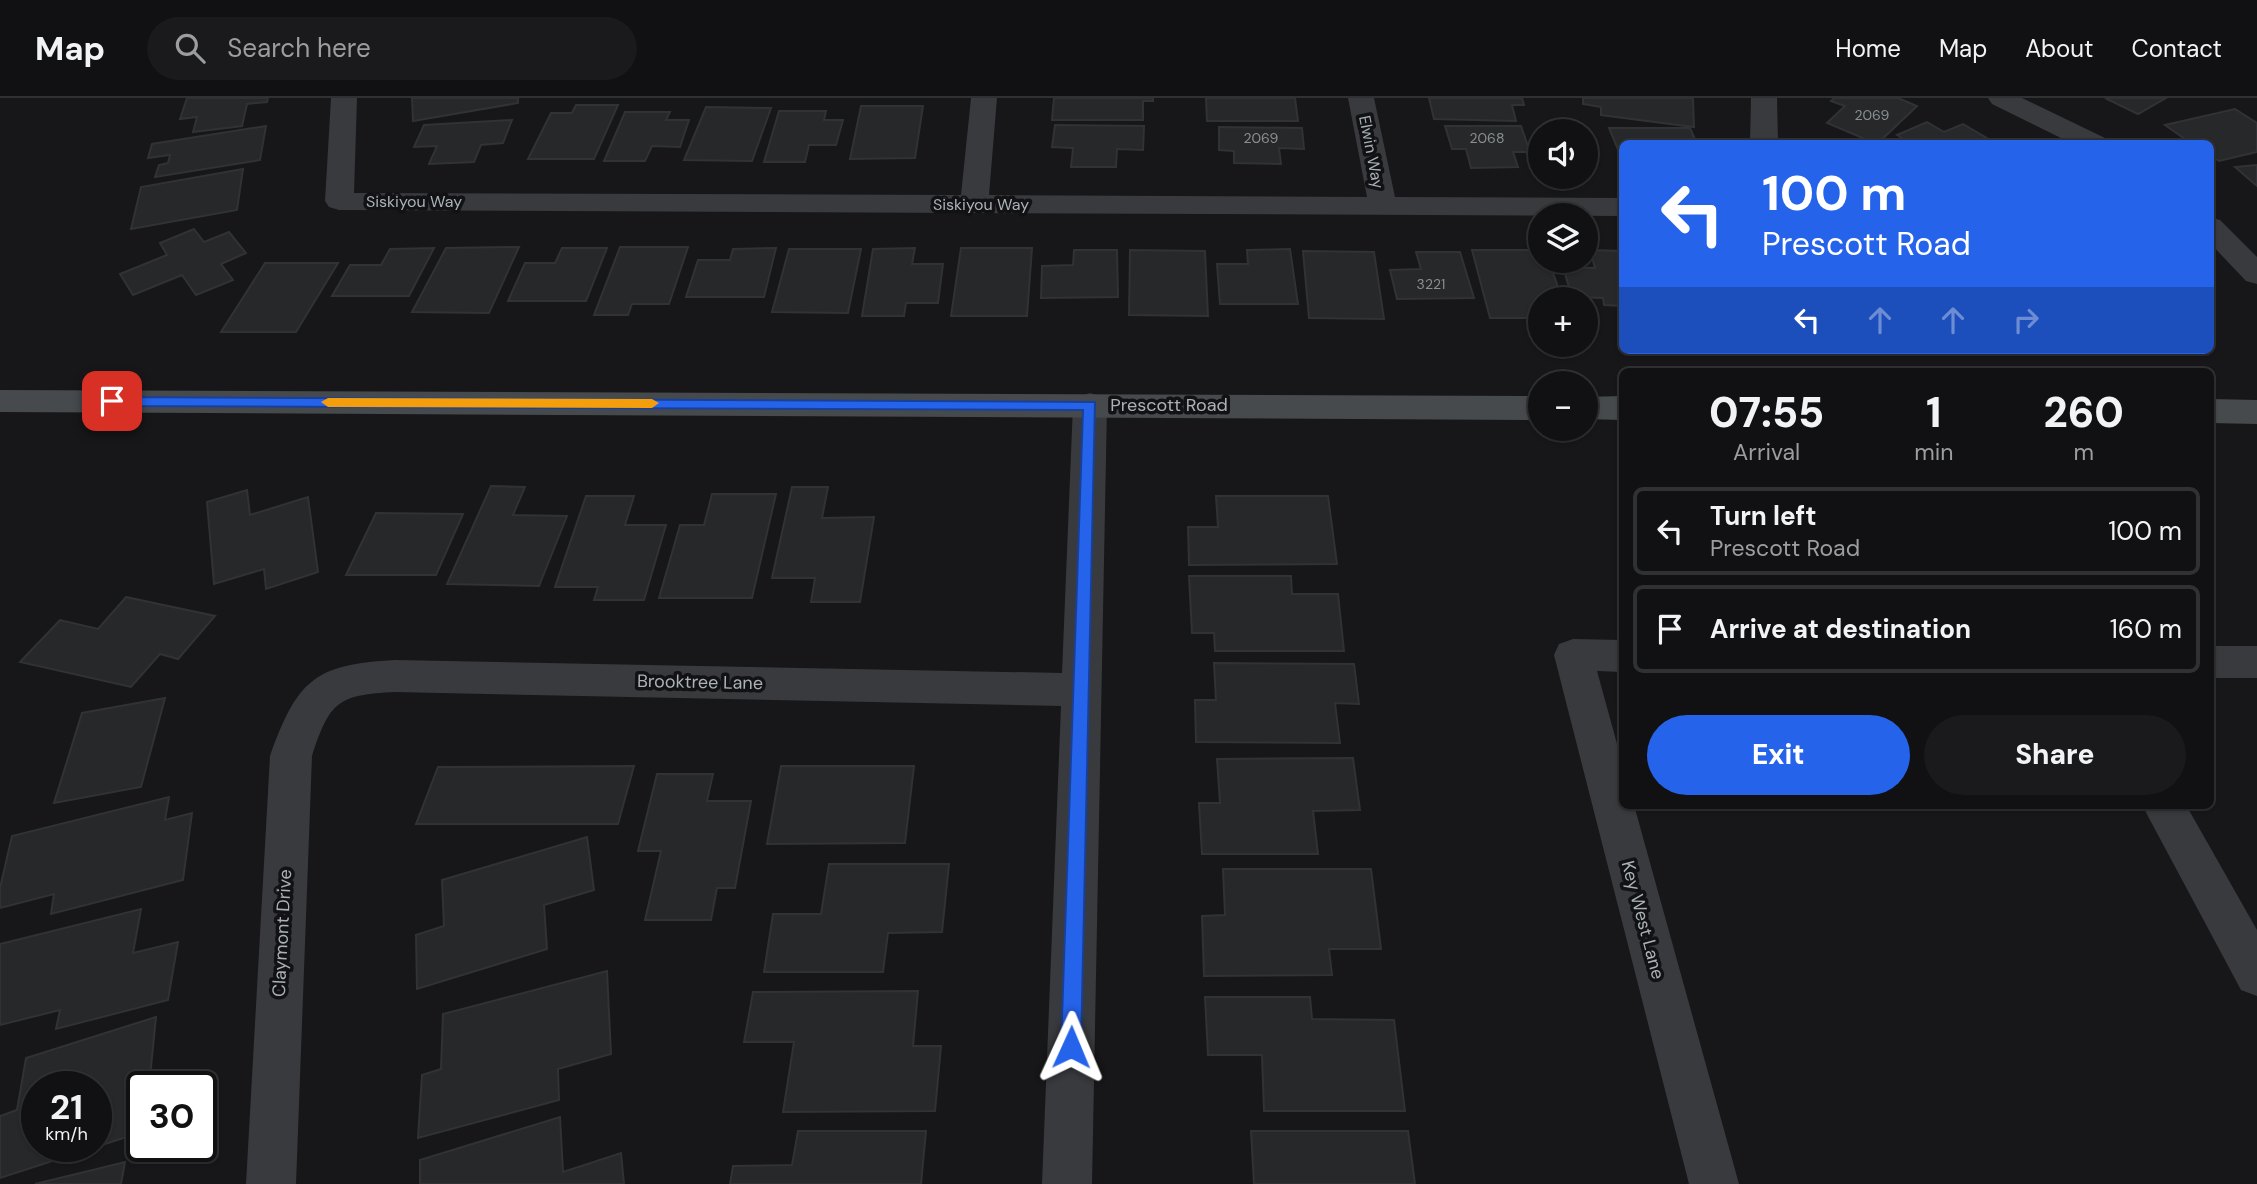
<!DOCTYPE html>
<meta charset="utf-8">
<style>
:root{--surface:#111113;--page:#1a1a1c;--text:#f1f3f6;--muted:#9c9da0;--line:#303133;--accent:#2563eb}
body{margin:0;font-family:"DM Sans",sans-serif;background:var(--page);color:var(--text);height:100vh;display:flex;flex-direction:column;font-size:26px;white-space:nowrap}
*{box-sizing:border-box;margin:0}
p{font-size:23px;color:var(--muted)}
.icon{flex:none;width:38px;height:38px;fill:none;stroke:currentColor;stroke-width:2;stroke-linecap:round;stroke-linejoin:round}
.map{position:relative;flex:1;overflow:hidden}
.panel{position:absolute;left:1619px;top:270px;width:595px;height:441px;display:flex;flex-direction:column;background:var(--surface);border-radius:10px;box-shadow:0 2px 5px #0004,0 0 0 2px var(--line)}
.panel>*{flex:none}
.top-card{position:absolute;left:1619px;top:42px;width:595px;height:214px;border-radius:10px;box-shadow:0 2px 5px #0004,0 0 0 2px var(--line);background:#2563eb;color:#fff;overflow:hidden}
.controls{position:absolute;left:1528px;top:21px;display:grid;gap:14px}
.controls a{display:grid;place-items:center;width:70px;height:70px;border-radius:50%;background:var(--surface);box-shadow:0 2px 5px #0004,0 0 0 2px var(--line);font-size:35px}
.speed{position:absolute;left:21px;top:973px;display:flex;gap:14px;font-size:35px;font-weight:700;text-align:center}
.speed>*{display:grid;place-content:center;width:91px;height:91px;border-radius:50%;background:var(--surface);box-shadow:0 2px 5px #0004,0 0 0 2px var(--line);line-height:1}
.speed small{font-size:18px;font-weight:400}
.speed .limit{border:4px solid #111;border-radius:10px;background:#fff;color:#111}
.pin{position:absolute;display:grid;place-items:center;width:60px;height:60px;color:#fff;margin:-30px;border-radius:14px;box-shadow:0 4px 10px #0006}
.me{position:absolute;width:77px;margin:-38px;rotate:1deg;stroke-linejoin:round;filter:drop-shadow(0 0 5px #0008)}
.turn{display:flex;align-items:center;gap:24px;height:147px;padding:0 28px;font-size:32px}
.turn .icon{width:91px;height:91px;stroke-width:2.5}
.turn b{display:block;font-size:49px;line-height:60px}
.lanes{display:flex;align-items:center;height:66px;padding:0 28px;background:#0003;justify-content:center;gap:35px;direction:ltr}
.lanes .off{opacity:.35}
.eta{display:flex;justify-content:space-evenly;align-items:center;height:119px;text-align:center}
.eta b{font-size:42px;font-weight:800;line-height:49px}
.button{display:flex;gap:14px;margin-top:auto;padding:14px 28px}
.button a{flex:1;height:80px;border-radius:42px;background:var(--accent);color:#fff;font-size:28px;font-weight:800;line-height:80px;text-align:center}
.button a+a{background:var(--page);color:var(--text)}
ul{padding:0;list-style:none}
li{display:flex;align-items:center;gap:21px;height:88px;margin:0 14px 10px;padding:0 14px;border:4px solid var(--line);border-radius:10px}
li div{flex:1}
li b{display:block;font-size:26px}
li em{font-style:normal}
header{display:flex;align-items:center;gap:42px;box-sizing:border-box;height:98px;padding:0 35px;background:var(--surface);border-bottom:2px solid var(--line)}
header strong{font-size:33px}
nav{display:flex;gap:38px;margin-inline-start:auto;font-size:24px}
.search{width:490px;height:63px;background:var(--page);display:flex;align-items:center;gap:18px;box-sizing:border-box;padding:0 24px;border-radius:38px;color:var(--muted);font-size:26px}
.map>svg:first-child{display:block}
</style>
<header>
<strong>Map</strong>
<div class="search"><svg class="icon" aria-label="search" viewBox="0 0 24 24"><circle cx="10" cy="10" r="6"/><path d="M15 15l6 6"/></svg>Search here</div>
<nav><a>Home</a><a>Map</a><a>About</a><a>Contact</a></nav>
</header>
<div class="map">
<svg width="2257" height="1086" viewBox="0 0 2257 1086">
<rect width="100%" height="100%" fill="#171719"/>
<!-- building -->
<g fill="#27282a" stroke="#313235" stroke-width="2" fill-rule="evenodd">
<path d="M 187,0 L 268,0 L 267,4 L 247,6 L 242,28 L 193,34 L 197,19 L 180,21 Z"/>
<path d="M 412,0 L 518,0 L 518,5 L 413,23 Z"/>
<path d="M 1054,0 L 1153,0 L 1153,3 L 1143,3 L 1143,22 L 1052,22 Z"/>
<path d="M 1206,0 L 1295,0 L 1298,23 L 1207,23 Z"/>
<path d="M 1429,0 L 1522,0 L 1524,7 L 1512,7 L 1516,23 L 1434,21 Z"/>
<path d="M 1583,0 L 1693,0 L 1694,29 L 1601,17 L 1601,9 L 1583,6 Z"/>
<path d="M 1834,0 L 1898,0 L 1917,8 L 1877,46 L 1827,25 L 1845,8 L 1831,3 Z"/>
<path d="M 2105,0 L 2166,0 L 2138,16 Z"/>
<path d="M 576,7 L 618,7 L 594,61 L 528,61 L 551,15 L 572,15 Z"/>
<path d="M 861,8 L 923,8 L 915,60 L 850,61 Z"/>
<path d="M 706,9 L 771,10 L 752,63 L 684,62 Z"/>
<path d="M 2235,11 L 2257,25 L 2257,54 L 2219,63 L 2210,57 L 2210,46 L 2192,46 L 2165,27 Z"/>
<path d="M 779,13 L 826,13 L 824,22 L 843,22 L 836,47 L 809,47 L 805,64 L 764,64 Z"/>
<path d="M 625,14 L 670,14 L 666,22 L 689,22 L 680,49 L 652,48 L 645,63 L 604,63 Z"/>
<path d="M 512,22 L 503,45 L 481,47 L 474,64 L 429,66 L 437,48 L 414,49 L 424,27 Z"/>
<path d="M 1927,24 L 1944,34 L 1963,26 L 1997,46 L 1912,46 L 1897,37 Z"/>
<path d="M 1055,27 L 1144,28 L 1143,52 L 1117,51 L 1116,69 L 1071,69 L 1073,50 L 1052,49 Z"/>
<path d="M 266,28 L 260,62 L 155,79 L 159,67 L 168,65 L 170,57 L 148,60 L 152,46 Z"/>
<path d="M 1445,28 L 1521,28 L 1530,54 L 1513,54 L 1518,69 L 1471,70 L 1466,51 L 1452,51 Z"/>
<path d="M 1219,29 L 1302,30 L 1304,51 L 1279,50 L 1281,66 L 1234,65 L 1234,53 L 1219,52 Z"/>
<path d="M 1609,30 L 1690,30 L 1697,46 L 1622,46 L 1622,54 L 1619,54 Z"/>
<path d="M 2257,67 L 2257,88 L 2235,69 Z"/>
<path d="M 243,71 L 237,112 L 131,131 L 141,89 Z"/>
<path d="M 194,131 L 204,144 L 229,134 L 246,155 L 221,166 L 233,182 L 196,197 L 182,177 L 133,197 L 120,176 L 167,157 L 160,145 Z"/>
<path d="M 519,149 L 489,215 L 412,214 L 446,150 Z"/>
<path d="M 620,149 L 688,149 L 669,206 L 632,206 L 628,217 L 594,217 Z"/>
<path d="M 434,150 L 409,198 L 332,198 L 350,167 L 381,167 L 390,151 Z"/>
<path d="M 562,150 L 607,150 L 586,203 L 508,203 L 525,165 L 555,165 Z"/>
<path d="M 776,150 L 764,199 L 686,199 L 698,162 L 730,162 L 733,151 Z"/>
<path d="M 915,150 L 912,166 L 943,166 L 938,205 L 906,205 L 904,218 L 862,218 L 873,151 Z"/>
<path d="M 961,150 L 1032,150 L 1027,218 L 951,218 Z"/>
<path d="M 789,151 L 861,151 L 848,215 L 772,214 Z"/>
<path d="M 1290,151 L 1298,206 L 1220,206 L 1217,166 L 1248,166 L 1247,152 Z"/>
<path d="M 1074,152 L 1117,152 L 1118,199 L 1041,200 L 1042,168 L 1073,167 Z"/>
<path d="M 1130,152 L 1205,153 L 1208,218 L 1129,217 Z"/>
<path d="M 1472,152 L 1540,152 L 1540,163 L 1549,163 L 1562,201 L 1540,201 L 1540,220 L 1490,220 Z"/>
<path d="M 1590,152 L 1622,153 L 1622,208 L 1604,207 L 1603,200 L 1572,199 L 1563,169 L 1595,170 Z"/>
<path d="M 1303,153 L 1374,154 L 1384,221 L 1309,220 Z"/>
<path d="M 1416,154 L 1460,154 L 1474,200 L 1397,201 L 1390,172 L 1421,171 Z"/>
<path d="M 265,165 L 338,165 L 296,234 L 221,234 Z"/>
<path d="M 491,388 L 525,389 L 513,417 L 567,418 L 539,488 L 447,486 Z"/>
<path d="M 792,389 L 828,389 L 822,420 L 874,419 L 860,504 L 811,504 L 815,480 L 772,480 Z"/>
<path d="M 247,392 L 250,417 L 308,399 L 318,474 L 266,491 L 264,471 L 214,486 L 207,404 Z"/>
<path d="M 712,396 L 776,396 L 752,500 L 659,500 L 680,427 L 704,427 Z"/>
<path d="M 586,398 L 634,398 L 625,427 L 666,427 L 644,502 L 594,502 L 598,489 L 555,489 Z"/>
<path d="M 1216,398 L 1328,398 L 1337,466 L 1189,467 L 1188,429 L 1218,429 Z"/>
<path d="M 376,415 L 463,416 L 436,477 L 346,477 Z"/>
<path d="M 1189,478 L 1291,478 L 1292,496 L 1338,496 L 1344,553 L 1215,553 L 1214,535 L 1192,535 Z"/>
<path d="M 126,499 L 215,518 L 178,561 L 160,556 L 131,589 L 20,564 L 60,522 L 98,531 Z"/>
<path d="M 1214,565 L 1354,566 L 1359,606 L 1335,605 L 1340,645 L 1196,644 L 1195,602 L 1216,602 Z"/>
<path d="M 165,600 L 141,689 L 54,705 L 82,615 Z"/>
<path d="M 1353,660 L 1360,712 L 1313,713 L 1318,756 L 1202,756 L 1199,705 L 1220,705 L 1217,661 Z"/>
<path d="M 634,668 L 618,726 L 416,726 L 438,669 Z"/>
<path d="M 781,668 L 914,668 L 905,745 L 767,746 Z"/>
<path d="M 657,676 L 713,676 L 707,703 L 751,703 L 735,790 L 717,790 L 711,822 L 645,822 L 661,753 L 638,753 Z"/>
<path d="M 169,699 L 165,722 L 192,715 L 183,782 L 51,816 L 54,796 L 0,810 L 0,790 L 12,738 Z"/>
<path d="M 587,739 L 594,792 L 544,807 L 547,851 L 417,891 L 416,837 L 444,828 L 442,782 Z"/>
<path d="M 829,766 L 949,766 L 942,834 L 888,835 L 883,874 L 764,874 L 773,816 L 821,816 Z"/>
<path d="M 1223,771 L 1371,771 L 1381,851 L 1329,851 L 1332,877 L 1204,878 L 1202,818 L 1225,817 Z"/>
<path d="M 141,811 L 133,855 L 178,844 L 168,902 L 56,931 L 60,912 L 0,927 L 0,846 Z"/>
<path d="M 607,873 L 611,956 L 558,971 L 559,1002 L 418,1040 L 422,977 L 441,971 L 443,916 Z"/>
<path d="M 918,893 L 913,948 L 941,948 L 935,1013 L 783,1014 L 794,944 L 744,944 L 753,894 Z"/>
<path d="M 1205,899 L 1310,899 L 1312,921 L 1394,922 L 1405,1013 L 1264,1013 L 1262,957 L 1208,957 Z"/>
<path d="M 156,919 L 149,989 L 142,989 L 142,1034 L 0,1080 L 0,1018 L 17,1012 L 26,960 ZM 37,989 L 96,989 L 96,1048 L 37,1048 Z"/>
<path d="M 560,1019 L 563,1074 L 621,1055 L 624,1086 L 420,1086 L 420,1062 Z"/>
<path d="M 798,1033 L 926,1033 L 921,1086 L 730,1086 L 733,1068 L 792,1067 Z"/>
<path d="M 1251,1033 L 1408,1033 L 1415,1086 L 1254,1086 Z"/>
<path d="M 125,1064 L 121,1086 L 35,1086 Z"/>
</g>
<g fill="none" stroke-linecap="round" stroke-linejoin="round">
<!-- minor -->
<g fill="#383a3e" fill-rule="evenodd">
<path d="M 331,0 L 357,0 L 354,95 L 961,97 L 971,0 L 997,0 L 989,97 L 1367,99 L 1348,0 L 1374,0 L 1395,99 L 1622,100 L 1622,118 L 339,112 L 329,109 L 325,103 Z"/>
<path d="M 1751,0 L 1777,0 L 1778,46 L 1750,46 Z"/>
<path d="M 1988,0 L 2022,0 L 2105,40 L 2108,46 L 2073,46 L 1992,6 Z"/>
<path d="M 2210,119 L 2220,122 L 2257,159 L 2257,186 L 2246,183 L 2210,145 Z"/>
<path d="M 1090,295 L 1102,299 L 1107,307 L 1092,1086 L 1042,1086 L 1061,608 L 395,594 C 338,597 330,603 312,658 L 296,1086 L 246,1086 L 270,658 C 297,583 314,566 395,562 L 1062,575 L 1073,307 L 1078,299 Z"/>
<path d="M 1573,541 L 1622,542 L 1622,574 L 1597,573 L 1622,664 L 1622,707 L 1634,707 L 1739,1086 L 1689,1086 L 1554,557 L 1559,546 Z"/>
<rect x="2210" y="548" width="47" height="32"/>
<path d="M 2142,707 L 2186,707 L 2257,832 L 2257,898 L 2241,892 Z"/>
</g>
<!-- secondary -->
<g fill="#464a4d" fill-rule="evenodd">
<path d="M 0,292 L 1540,298 L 1540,322 L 0,314 Z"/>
<path d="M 1622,298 L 1622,322 L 1586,321 L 1586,299 Z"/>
<path d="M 2210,301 L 2257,302 L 2257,326 L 2210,325 Z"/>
</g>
</g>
<!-- route -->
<path fill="#2563eb" stroke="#184099" stroke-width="2" d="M 112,299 L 1095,304 L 1081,949 L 1078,956 L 1071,959 L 1064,956 L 1061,949 L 1083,312 L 112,308 L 105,303 Z"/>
<!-- slow -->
<path fill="#f59e0b" d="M 328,300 L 652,301 L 659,305 L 652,310 L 328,309 L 321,304 Z"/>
<g text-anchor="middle" stroke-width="7" stroke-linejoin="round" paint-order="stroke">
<!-- number labels -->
<g font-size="14" fill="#899094">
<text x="1872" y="22">2069</text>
<text x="1261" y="45">2069</text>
<text x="1487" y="45">2068</text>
<text x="1431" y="191">3221</text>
</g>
<!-- far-street labels -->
<g font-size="16" fill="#aab2b8" stroke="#121214">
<text transform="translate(1372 54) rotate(79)" y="6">Elwin Way</text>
<text x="414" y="109">Siskiyou Way</text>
<text x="981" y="112">Siskiyou Way</text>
</g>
<!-- street labels -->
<g font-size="18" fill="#aab2b8" stroke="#121214">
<text x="1169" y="313">Prescott Road</text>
<text transform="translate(700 584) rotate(1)" y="6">Brooktree Lane</text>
<text transform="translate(1643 822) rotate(75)" y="6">Key West Lane</text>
<text transform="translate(282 835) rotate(-87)" y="6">Claymont Drive</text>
</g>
</g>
</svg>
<div class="controls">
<a><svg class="icon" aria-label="sound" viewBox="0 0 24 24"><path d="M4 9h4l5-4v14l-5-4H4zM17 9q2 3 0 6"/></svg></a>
<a><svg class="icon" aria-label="layers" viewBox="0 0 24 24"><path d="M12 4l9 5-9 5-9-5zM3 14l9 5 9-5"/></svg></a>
<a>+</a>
<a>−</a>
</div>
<div class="speed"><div>21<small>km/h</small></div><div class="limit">30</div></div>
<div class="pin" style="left:112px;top:303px;background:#d93025"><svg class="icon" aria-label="arrive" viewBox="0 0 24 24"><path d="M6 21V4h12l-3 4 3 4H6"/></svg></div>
<svg class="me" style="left:1071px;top:949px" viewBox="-20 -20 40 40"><path d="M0-17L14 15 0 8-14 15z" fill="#2563eb" stroke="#fff" stroke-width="4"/></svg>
<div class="top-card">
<div class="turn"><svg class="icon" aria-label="left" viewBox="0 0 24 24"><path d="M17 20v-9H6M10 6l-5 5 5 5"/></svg><div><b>100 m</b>Prescott Road</div></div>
<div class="lanes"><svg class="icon" aria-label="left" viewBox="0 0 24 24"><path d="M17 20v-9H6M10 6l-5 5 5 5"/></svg><svg class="icon off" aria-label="ahead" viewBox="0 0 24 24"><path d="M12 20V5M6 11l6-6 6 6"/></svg><svg class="icon off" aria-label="ahead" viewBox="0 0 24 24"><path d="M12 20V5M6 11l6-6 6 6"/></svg><svg class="icon off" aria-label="right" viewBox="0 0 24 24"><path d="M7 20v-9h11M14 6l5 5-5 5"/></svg></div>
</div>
<section class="panel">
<div class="eta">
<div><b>07:55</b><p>Arrival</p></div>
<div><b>1</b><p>min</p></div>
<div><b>260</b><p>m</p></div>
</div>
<ul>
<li><svg class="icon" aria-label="left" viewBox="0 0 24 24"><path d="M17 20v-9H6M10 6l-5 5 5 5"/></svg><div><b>Turn left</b><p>Prescott Road</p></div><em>100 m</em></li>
<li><svg class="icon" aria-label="arrive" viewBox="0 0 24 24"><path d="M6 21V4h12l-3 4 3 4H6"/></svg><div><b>Arrive at destination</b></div><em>160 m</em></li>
</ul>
<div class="button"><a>Exit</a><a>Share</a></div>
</section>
</div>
